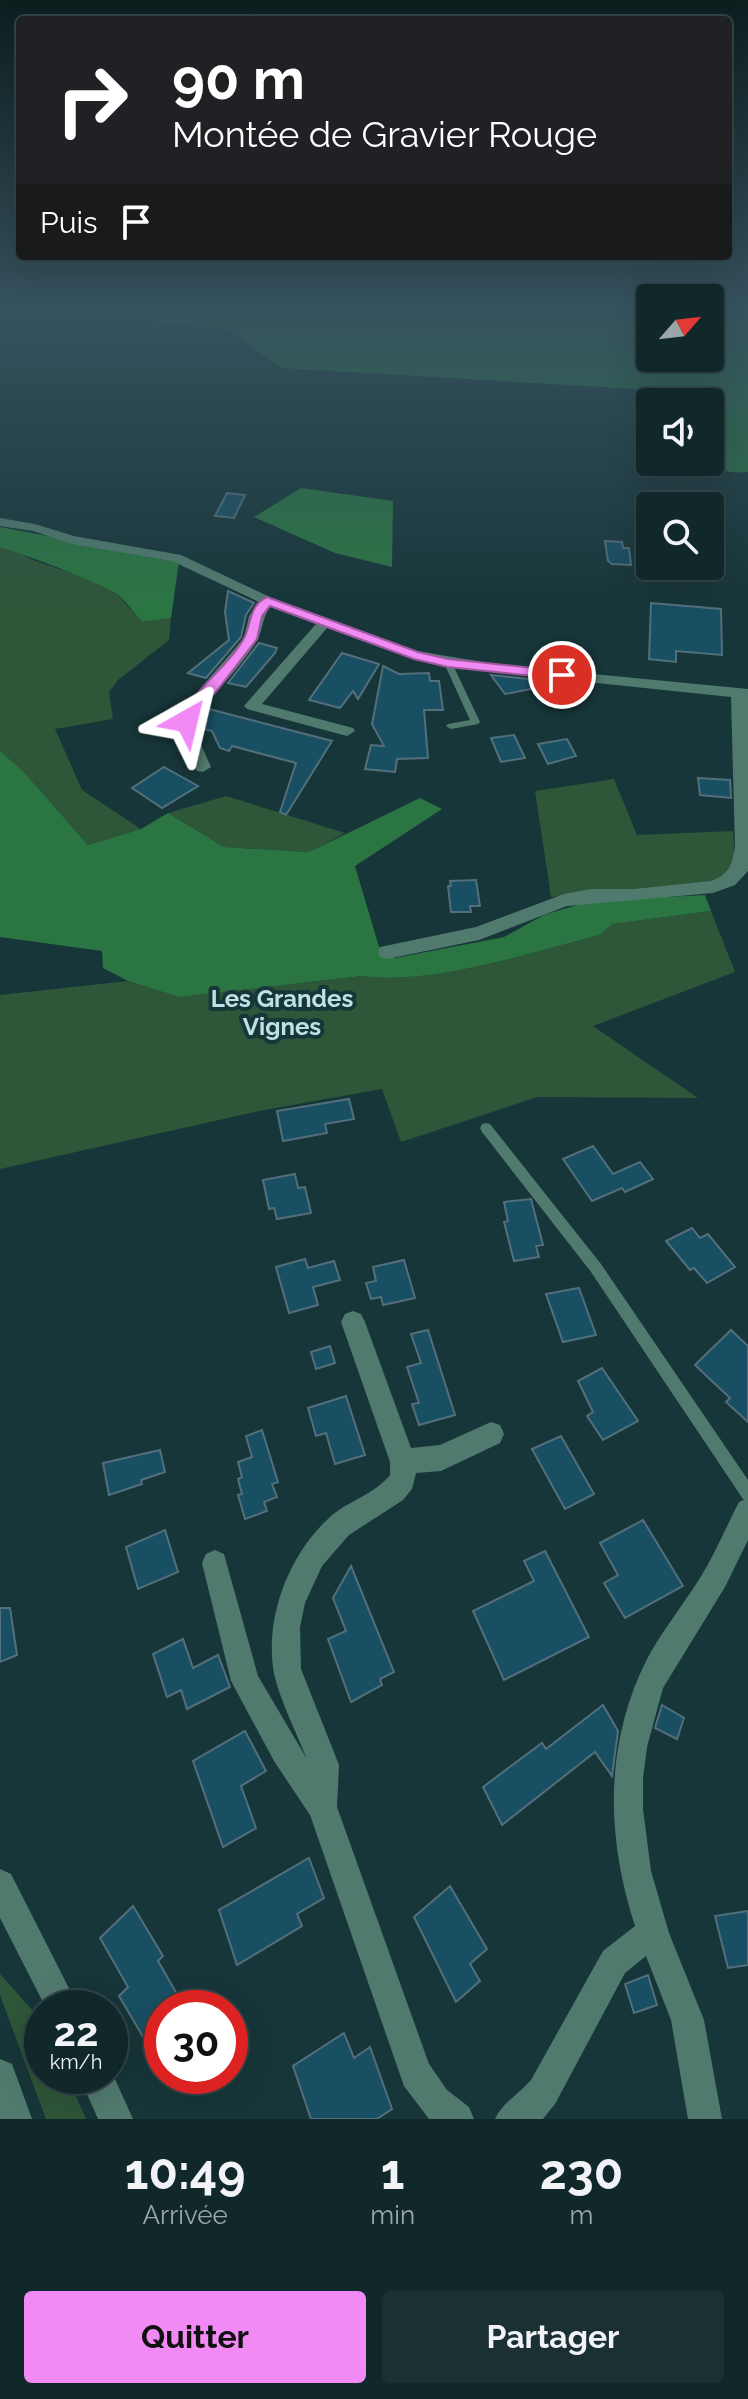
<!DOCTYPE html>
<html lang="fr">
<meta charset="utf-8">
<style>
:root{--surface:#11282b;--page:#1a3033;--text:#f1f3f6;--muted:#9ca6a9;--line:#304447;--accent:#f18af4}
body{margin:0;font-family:Raleway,sans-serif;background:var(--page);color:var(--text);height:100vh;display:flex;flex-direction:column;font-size:30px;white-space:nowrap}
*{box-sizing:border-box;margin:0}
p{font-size:26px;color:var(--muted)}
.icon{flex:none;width:44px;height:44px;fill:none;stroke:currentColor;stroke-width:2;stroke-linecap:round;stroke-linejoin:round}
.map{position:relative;height:2119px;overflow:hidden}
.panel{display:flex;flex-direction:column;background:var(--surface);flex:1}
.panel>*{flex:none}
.banner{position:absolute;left:16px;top:16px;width:716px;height:244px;border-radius:8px;box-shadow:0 8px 32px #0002,0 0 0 2px var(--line);background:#202124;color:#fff;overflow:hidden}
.needle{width:52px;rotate:62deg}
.tools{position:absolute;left:636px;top:284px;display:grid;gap:16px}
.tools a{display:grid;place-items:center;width:88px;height:88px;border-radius:8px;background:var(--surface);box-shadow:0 8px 32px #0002,0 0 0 2px var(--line);font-size:40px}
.speed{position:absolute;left:24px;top:1990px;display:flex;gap:16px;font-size:40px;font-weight:700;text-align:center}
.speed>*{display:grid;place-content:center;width:104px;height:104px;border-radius:50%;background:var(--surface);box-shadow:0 8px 32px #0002,0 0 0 2px var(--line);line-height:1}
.speed small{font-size:20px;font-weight:400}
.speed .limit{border:12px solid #d22;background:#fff;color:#111}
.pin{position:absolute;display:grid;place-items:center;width:68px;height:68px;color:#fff;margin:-34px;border:4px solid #fff;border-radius:50%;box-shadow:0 2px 8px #0007}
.me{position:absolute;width:88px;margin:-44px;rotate:37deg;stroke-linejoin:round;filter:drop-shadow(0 0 6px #0008)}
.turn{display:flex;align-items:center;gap:28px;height:168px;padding:0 24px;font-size:36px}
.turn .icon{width:104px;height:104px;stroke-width:2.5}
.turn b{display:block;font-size:56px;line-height:68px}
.then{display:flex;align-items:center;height:76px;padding:0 24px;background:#0003;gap:16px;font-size:30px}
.eta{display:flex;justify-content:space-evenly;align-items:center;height:136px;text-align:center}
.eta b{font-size:48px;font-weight:700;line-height:56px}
.cta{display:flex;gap:16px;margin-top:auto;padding:16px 24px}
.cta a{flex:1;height:92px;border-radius:8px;background:var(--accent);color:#111;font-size:32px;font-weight:700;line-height:92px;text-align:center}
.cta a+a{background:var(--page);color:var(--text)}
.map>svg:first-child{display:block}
</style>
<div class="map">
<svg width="748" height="2119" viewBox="0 0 748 2119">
<rect width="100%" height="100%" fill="#173639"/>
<!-- green -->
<g fill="#2e5639">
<path d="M 8,547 L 35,561 L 98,582 L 118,595 L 142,622 L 171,618 L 169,640 L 118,680 L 109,692 L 113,719 L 55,729 L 82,790 L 141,829 L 88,845 L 22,770 L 0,751 L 0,548 Z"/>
<path d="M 614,779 L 637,835 L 733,831 L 735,865 L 718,882 L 551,897 L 535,791 Z"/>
<path d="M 226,796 L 345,833 L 310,852 L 224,847 L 168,813 Z"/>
<path d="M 711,911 L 735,972 L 593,1026 L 698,1098 L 537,1097 L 401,1142 L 382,1089 L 259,1111 L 0,1169 L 0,995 L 128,981 L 179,997 L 363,976 C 432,986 531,952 600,935 L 612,924 Z"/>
<path d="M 0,1974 L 42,2021 L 42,2076 L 67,2076 L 86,2119 L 46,2119 L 0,1995 Z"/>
</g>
<!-- forest -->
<g fill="#2b7543">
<path d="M 139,309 L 650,309 L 650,358 L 710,358 L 710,309 L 748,309 L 748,472 C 733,473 721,473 710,462 L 710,402 L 650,402 L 636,389 L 281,368 L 229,330 L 108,316 Z"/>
<path d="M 301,488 L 393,501 L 392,567 L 335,553 L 254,517 Z"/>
<path d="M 0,527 L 179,561 L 171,618 L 142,622 C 134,613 126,601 117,594 C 107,586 8,547 0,548 Z"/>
<path d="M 0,751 L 22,770 L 88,845 L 141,829 L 168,813 L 224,847 L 309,852 L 420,798 L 442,809 L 355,866 L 379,947 L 395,958 L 504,937 L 544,915 L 590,901 L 705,895 L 711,911 L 612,924 L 600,935 C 531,952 432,986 362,976 L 179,997 L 128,981 L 103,968 L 102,951 L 0,937 Z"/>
</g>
<!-- building -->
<g fill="#194f63" stroke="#536f7b" stroke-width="2">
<path d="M 227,493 L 245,495 L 234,518 L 215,516 Z"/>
<path d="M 605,541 L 622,542 L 623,548 L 629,548 L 631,565 L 612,564 L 608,561 Z"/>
<path d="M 228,591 L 254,603 L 246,615 L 241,637 L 206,678 L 188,673 L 229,640 L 225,612 Z"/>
<path d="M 651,603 L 721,609 L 722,655 L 676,651 L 676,662 L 649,659 Z"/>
<path d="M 259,643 L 277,648 L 275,653 L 246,687 L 228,683 Z"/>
<path d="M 342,653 L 379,664 L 358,699 L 353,691 L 340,708 L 309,700 Z"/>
<path d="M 383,666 L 399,674 L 429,673 L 430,681 L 439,681 L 443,710 L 424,710 L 428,758 L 397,759 L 395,772 L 365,769 L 371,745 L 384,746 L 372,724 Z"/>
<path d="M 491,675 L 556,682 L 556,684 L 505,694 Z"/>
<path d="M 209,709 L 332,741 L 286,815 L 280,812 L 296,763 L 232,746 L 229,751 L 220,748 L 212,731 L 201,728 L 200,719 Z"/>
<path d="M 514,735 L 525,758 L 501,762 L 491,738 Z"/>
<path d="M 567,739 L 576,756 L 548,764 L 538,744 Z"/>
<path d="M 164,767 L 198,786 L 162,808 L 132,788 Z"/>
<path d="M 698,778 L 730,780 L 731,798 L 700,795 Z"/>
<path d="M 476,880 L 480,906 L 470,906 L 471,912 L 451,912 L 448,886 L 451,886 L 450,881 Z"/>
<path d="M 349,1099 L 354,1119 L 325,1124 L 327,1133 L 283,1141 L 277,1111 Z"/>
<path d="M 593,1146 L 613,1174 L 640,1162 L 653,1179 L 625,1192 L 622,1188 L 592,1201 L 563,1159 Z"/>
<path d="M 295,1174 L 298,1188 L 305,1187 L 311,1213 L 277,1219 L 274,1208 L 269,1209 L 263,1180 Z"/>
<path d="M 531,1199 L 543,1245 L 536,1246 L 539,1257 L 514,1261 L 504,1222 L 508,1221 L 504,1202 Z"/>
<path d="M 692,1228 L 700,1238 L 708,1234 L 735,1267 L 707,1283 L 694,1268 L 690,1270 L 666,1241 Z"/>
<path d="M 305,1259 L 308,1268 L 334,1261 L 340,1280 L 313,1287 L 318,1305 L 289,1313 L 276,1267 Z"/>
<path d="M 404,1260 L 415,1298 L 383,1305 L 381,1297 L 371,1299 L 366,1283 L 376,1281 L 373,1267 Z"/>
<path d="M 579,1288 L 596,1335 L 563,1342 L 546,1294 Z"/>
<path d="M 428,1330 L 455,1415 L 419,1425 L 412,1404 L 419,1403 L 407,1367 L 421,1363 L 411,1334 Z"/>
<path d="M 731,1330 L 748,1346 L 748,1422 L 726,1402 L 730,1398 L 695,1365 Z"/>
<path d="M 330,1346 L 335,1363 L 316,1369 L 311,1352 Z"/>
<path d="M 602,1368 L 638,1421 L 603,1440 L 587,1416 L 593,1412 L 578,1381 Z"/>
<path d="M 346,1396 L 365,1455 L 335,1464 L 326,1433 L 316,1436 L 308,1408 Z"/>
<path d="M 262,1430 L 278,1482 L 272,1484 L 277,1497 L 264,1502 L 267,1511 L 245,1519 L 238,1495 L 242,1494 L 238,1479 L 242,1477 L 238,1462 L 252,1457 L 246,1436 Z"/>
<path d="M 561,1436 L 594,1494 L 565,1509 L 532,1449 Z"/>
<path d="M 160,1450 L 165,1472 L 141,1480 L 142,1484 L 109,1495 L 103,1463 Z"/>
<path d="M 643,1520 L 683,1586 L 625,1618 L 604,1583 L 618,1575 L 600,1543 Z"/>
<path d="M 165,1530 L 178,1572 L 138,1589 L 126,1547 Z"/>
<path d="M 545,1551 L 589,1637 L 504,1680 L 473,1611 L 534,1581 L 524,1561 Z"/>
<path d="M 351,1566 L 394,1672 L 380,1679 L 382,1685 L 351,1702 L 328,1639 L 346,1631 L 333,1598 Z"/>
<path d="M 0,1608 L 10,1608 L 17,1655 L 0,1662 Z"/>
<path d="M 183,1639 L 193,1668 L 218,1655 L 230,1687 L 187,1709 L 181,1690 L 167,1697 L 153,1654 Z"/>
<path d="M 603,1705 L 618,1731 L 612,1776 L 595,1752 L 502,1825 L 483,1787 L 542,1743 L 546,1749 Z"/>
<path d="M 662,1705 L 684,1718 L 677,1739 L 655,1728 Z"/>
<path d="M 245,1731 L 266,1771 L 241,1786 L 256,1828 L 223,1847 L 193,1761 Z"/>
<path d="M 309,1858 L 324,1898 L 297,1914 L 302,1926 L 237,1965 L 219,1910 Z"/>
<path d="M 450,1886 L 487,1949 L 470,1964 L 480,1981 L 456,2002 L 414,1917 Z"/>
<path d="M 133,1906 L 163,1956 L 158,1961 L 185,2008 L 162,2008 L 162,2069 L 119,1996 L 128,1987 L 100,1938 Z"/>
<path d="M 748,1911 L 748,1965 L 728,1968 L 715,1916 Z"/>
<path d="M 648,1975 L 657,2005 L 634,2013 L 625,1984 Z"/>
<path d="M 344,2033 L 354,2058 L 370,2047 L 392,2109 L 377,2119 L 311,2119 L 293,2066 Z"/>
</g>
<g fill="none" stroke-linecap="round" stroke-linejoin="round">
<!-- lane -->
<g fill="#517a6f" fill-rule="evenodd">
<path d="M 448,660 L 452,663 L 480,722 L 478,724 L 451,729 L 446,726 L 448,724 L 470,720 L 444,663 Z"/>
<path d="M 486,1123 L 490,1124 L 601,1264 L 748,1480 L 748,1502 L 743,1499 L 591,1272 L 482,1132 L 480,1128 L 482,1124 Z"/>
</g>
<!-- street -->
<g fill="#517a6f" fill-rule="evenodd">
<path d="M 0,518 L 35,524 L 74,536 L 181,555 L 272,598 L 417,651 L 500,665 L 748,689 L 748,871 L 735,885 L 713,893 L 567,906 L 479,940 L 387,959 L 380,957 L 378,952 L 380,947 L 476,927 L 564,894 L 592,889 L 634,889 L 711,881 C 730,874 732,865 735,846 L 731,697 L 500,673 L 414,659 L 327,628 L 262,704 L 353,728 L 355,731 L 347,736 L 247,709 L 244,706 L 316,624 L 270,607 C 262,618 263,631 256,642 C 240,668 217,690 197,712 L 199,740 L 211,767 L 203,772 L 197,771 L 183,740 L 181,711 L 244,638 L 249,616 L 259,602 L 172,561 L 72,544 L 33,531 L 0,526 Z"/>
<path d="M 353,1311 L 361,1314 L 365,1322 L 411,1448 L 440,1445 L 491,1422 L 500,1425 L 504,1434 L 500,1443 L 441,1471 L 416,1473 L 412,1489 L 403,1500 L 349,1535 L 322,1566 L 305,1603 L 300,1627 L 301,1669 L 339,1765 L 337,1807 L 429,2064 L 447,2090 L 469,2107 L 474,2119 L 429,2119 L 404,2086 L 310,1815 L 274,1761 L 231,1681 L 202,1563 L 206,1554 L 215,1550 L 224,1554 L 258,1676 L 307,1759 C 297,1734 276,1692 273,1667 C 266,1614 290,1553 330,1517 C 348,1501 375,1494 390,1475 L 390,1462 L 341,1322 L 345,1314 Z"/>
<path d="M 748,1498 L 748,1540 L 725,1587 L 663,1688 L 647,1747 L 643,1778 L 643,1809 L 651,1871 L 669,1933 L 704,2020 L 722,2119 L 688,2119 L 671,2020 L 646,1956 L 625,1973 L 555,2104 L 543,2119 L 495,2119 C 502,2103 519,2094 531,2080 L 603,1951 L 635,1926 C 606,1837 604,1744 647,1659 C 662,1631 683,1605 700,1578 C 715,1554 726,1527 739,1502 Z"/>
<path d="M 0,1869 L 11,1874 L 79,2008 L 46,2008 L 0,1918 Z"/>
<path d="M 0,2059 L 12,2064 L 32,2119 L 0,2119 Z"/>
<path d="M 110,2068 L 133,2119 L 98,2119 L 79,2076 L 110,2076 Z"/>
</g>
</g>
<!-- sky -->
<linearGradient id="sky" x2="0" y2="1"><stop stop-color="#0d1e1f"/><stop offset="0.51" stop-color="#36525f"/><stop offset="1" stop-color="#36525f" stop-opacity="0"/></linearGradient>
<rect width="748" height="606" fill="url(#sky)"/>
<!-- route -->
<path fill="#f18af4" stroke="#9d5a9f" stroke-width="2" d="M 267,597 L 418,652 L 448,659 L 562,671 L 569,675 L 562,679 L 448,667 L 414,659 L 270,606 L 262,616 L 257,639 L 215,693 L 199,706 L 192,724 L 182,724 L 180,721 C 192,689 226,670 243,640 C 252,625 248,606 267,597 Z"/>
<g text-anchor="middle" stroke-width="8" stroke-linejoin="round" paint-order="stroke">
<!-- neighbourhood labels -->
<g font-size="24" font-weight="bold" fill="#bee2e4" stroke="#173639">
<text x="282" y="1007">Les Grandes<tspan x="282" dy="28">Vignes</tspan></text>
</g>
</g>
</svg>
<div class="tools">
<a><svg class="needle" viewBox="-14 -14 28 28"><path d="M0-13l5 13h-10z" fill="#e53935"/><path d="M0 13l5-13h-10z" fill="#9ca6a9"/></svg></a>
<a><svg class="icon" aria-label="sound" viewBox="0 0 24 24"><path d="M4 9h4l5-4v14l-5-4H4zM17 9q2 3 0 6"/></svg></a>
<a><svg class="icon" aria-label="search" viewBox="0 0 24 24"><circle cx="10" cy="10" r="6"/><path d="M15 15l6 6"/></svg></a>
</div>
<div class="speed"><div>22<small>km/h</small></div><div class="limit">30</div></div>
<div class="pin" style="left:562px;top:675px;background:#d93025"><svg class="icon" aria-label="arrive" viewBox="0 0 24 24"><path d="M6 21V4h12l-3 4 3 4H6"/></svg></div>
<svg class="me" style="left:187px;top:721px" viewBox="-20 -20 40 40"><path d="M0-17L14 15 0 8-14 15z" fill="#f18af4" stroke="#fff" stroke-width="4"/></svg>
<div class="banner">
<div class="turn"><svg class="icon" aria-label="right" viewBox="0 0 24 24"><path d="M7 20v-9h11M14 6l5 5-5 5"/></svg><div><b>90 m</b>Montée de Gravier Rouge</div></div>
<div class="then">Puis<svg class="icon" aria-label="arrive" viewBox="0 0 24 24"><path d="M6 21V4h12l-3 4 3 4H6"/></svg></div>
</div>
</div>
<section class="panel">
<div class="eta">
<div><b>10:49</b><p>Arrivée</p></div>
<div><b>1</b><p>min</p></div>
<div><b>230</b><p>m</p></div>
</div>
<div class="cta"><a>Quitter</a><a>Partager</a></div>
</section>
